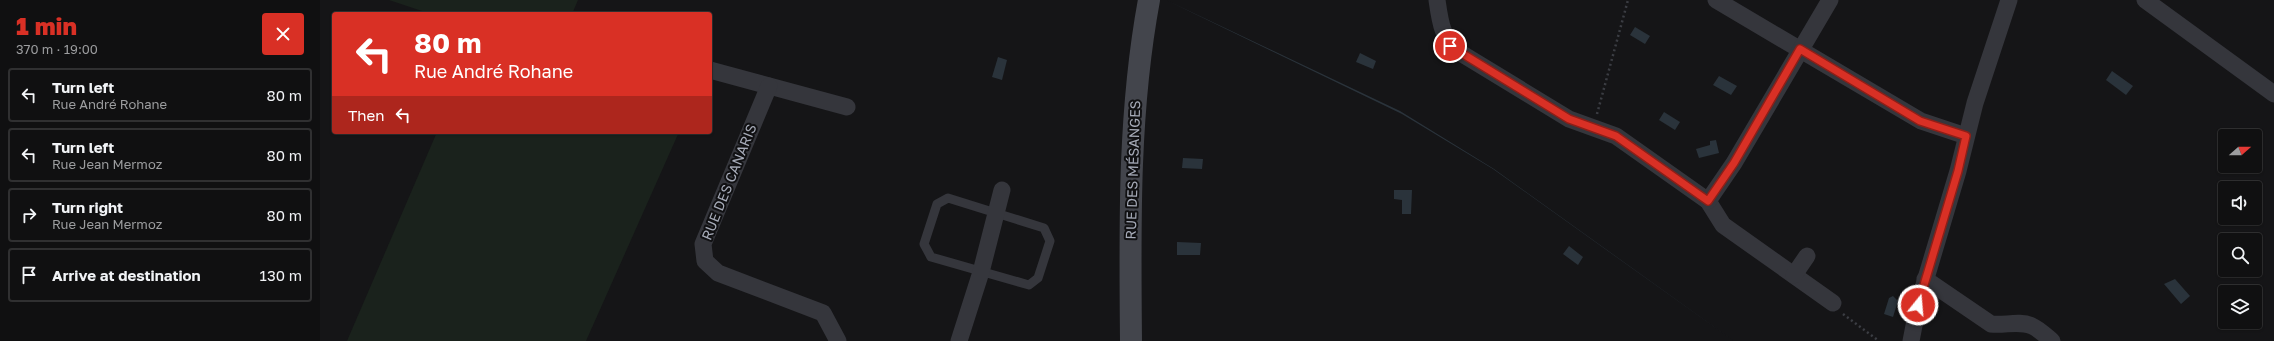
<!DOCTYPE html>
<meta charset="utf-8">
<style>
:root{--surface:#101011;--page:#1e1e1f;--text:#f1f3f6;--muted:#9c9d9f;--line:#303031;--accent:#d93025}
body{margin:0;font-family:"Golos Text",sans-serif;background:var(--page);color:var(--text);height:100vh;display:flex;flex-direction:column;font-size:15px;white-space:nowrap}
*{box-sizing:border-box;margin:0}
p{font-size:13px;color:var(--muted)}
.icon{flex:none;width:22px;height:22px;fill:none;stroke:currentColor;stroke-width:2;stroke-linecap:round;stroke-linejoin:round}
.map{position:relative;flex:1;overflow:hidden}
.sheet{display:flex;flex-direction:column;background:var(--surface);width:320px}
.sheet>*{flex:none}
.banner{position:absolute;left:12px;top:12px;width:380px;height:122px;border-radius:4px;box-shadow:0 1px 3px #0004,0 0 0 1px var(--line);background:#d93025;color:#fff;overflow:hidden}
.needle{width:26px;rotate:69deg}
.buttons{position:absolute;left:1898px;top:129px;display:grid;gap:8px}
.buttons a{display:grid;place-items:center;width:44px;height:44px;border-radius:4px;background:var(--surface);box-shadow:0 1px 3px #0004,0 0 0 1px var(--line);font-size:20px}
.pin{position:absolute;display:grid;place-items:center;width:34px;height:34px;color:#fff;margin:-17px;border:2px solid #fff;border-radius:50%;box-shadow:0 1px 4px #0007}
.me{position:absolute;width:44px;margin:-22px;rotate:17deg;stroke-linejoin:round;filter:drop-shadow(0 0 3px #0008)}
.turn{display:flex;align-items:center;gap:14px;height:84px;padding:0 16px;font-size:18px}
.turn .icon{width:52px;height:52px;stroke-width:2.5}
.turn b{display:block;font-size:28px;line-height:34px}
.then{display:flex;align-items:center;height:38px;padding:0 16px;background:#0003;gap:8px;font-size:15px}
.round{display:grid;place-items:center;flex:none;width:42px;height:42px;border-radius:4px;background:var(--page)}
.head{display:flex;align-items:center;justify-content:space-between;height:68px;padding:0 16px}
h1{font-size:24px;font-weight:800;line-height:30px;color:var(--accent)}
ul{padding:0;list-style:none}
li{display:flex;align-items:center;gap:12px;height:54px;margin:0 8px 6px;padding:0 8px;border:2px solid var(--line);border-radius:4px}
li div{flex:1}
li b{display:block;font-size:15px}
li em{font-style:normal}
main{display:flex;flex:1;min-height:0}
.map>svg:first-child{display:block}
</style>
<main>
<section class="sheet">
<div class="head"><div><h1>1 min</h1><p>370 m · 19:00</p></div><a class="round" style="background:#d93025;color:#fff"><svg class="icon" aria-label="close" viewBox="0 0 24 24"><path d="M6 6l12 12M18 6L6 18"/></svg></a></div>
<ul>
<li><svg class="icon" aria-label="left" viewBox="0 0 24 24"><path d="M17 20v-9H6M10 6l-5 5 5 5"/></svg><div><b>Turn left</b><p>Rue André Rohane</p></div><em>80 m</em></li>
<li><svg class="icon" aria-label="left" viewBox="0 0 24 24"><path d="M17 20v-9H6M10 6l-5 5 5 5"/></svg><div><b>Turn left</b><p>Rue Jean Mermoz</p></div><em>80 m</em></li>
<li><svg class="icon" aria-label="right" viewBox="0 0 24 24"><path d="M7 20v-9h11M14 6l5 5-5 5"/></svg><div><b>Turn right</b><p>Rue Jean Mermoz</p></div><em>80 m</em></li>
<li><svg class="icon" aria-label="arrive" viewBox="0 0 24 24"><path d="M6 21V4h12l-3 4 3 4H6"/></svg><div><b>Arrive at destination</b></div><em>130 m</em></li>
</ul>
</section>
<div class="map">
<svg width="1954" height="341" viewBox="0 0 1954 341">
<rect width="100%" height="100%" fill="#151517"/>
<!-- green -->
<g fill="#1a221c">
<path d="M 69,0 L 258,0 L 252,14 L 111,14 Z"/>
<path d="M 117,132 L 359,132 L 266,341 L 27,341 Z"/>
</g>
<!-- water -->
<g fill="#2a333b">
<path d="M 846,0 L 1080,111 L 1174,169 L 1414,341 L 1173,169 L 1082,114 Z"/>
<path d="M 1315,27 L 1330,36 L 1325,44 L 1310,35 Z"/>
<path d="M 1040,53 L 1056,61 L 1053,69 L 1036,62 Z"/>
<path d="M 678,57 L 687,60 L 682,80 L 672,77 Z"/>
<path d="M 1792,71 L 1813,86 L 1806,95 L 1786,80 Z"/>
<path d="M 1399,76 L 1417,86 L 1411,95 L 1393,85 Z"/>
<path d="M 1344,112 L 1360,122 L 1355,130 L 1339,120 Z"/>
<path d="M 1396,140 L 1399,153 L 1379,158 L 1376,149 L 1390,145 L 1390,141 Z"/>
<path d="M 863,158 L 883,159 L 882,169 L 862,168 Z"/>
<path d="M 1074,190 L 1092,190 L 1091,214 L 1082,214 L 1082,200 L 1074,199 Z"/>
<path d="M 857,242 L 881,243 L 880,255 L 857,255 Z"/>
<path d="M 1249,246 L 1263,257 L 1258,265 L 1243,254 Z"/>
<path d="M 1855,279 L 1870,296 L 1861,304 L 1844,284 Z"/>
<path d="M 1573,296 L 1578,301 L 1573,317 L 1564,314 L 1569,298 Z"/>
</g>
<g fill="none" stroke-linecap="round" stroke-linejoin="round">
<!-- path -->
<g stroke="#3b3d43" stroke-width="2.5" stroke-dasharray="2 3" stroke-linecap="butt">
<path d="M 1277,114 L 1308,0"/>
<path d="M 1523,314 L 1559,341"/>
</g>
<!-- service -->
<path stroke="#35363c" stroke-width="9" d="M 628,198 L 724,228 L 730,241 L 718,278 L 709,285 L 611,257 L 604,244 L 617,204 Z"/>
<!-- minor -->
<g stroke="#35363c" stroke-width="17">
<path d="M 1117,0 C 1120,21 1122,39 1139,52 L 1249,119 L 1296,136 L 1388,201 L 1403,225 L 1513,303"/>
<path d="M 1396,0 L 1601,121 L 1646,136"/>
<path d="M 1825,0 L 1954,94"/>
<path d="M 390,70 L 527,107"/>
<path d="M 449,86 L 383,244 L 385,261 L 398,273 L 503,313 L 518,341"/>
<path d="M 1388,201 L 1414,163 L 1510,0"/>
<path d="M 1474,275 L 1487,256"/>
<path d="M 1605,279 L 1671,324 C 1684,326 1699,320 1712,326 C 1719,329 1726,336 1732,341"/>
<path d="M 639,341 L 661,272 L 682,190"/>
<path d="M 1591,341 L 1598,305 L 1638,171 L 1655,103 L 1689,0"/>
</g>
<!-- secondary -->
<path stroke="#43454c" stroke-width="22" d="M 811,341 C 810,227 808,113 829,0"/>
</g>
<g fill="none" stroke-linecap="round" stroke-linejoin="round">
<!-- route casing -->
<g stroke="#8d1f18" stroke-width="10">
<path id="route" d="M 1130,46 L 1249,119 L 1296,136 L 1388,201 L 1414,163 L 1480,49 L 1600,121 L 1646,136 L 1638,171 L 1598,305"/>
</g>
<!-- route -->
<use href="#route" stroke="#d93025" stroke-width="7"/>
</g>
<g text-anchor="middle" stroke-width="4" stroke-linejoin="round" paint-order="stroke">
<!-- street labels -->
<g font-size="14" fill="#a6abb8" stroke="#101012">
<text transform="translate(813 170) rotate(-88)" y="5">RUE DES MÉSANGES</text>
<text transform="translate(409 182) rotate(-68)" y="5">RUE DES CANARIS</text>
</g>
</g>
</svg>
<div class="buttons">
<a><svg class="needle" viewBox="-14 -14 28 28"><path d="M0-13l5 13h-10z" fill="#e53935"/><path d="M0 13l5-13h-10z" fill="#9c9d9f"/></svg></a>
<a><svg class="icon" aria-label="sound" viewBox="0 0 24 24"><path d="M4 9h4l5-4v14l-5-4H4zM17 9q2 3 0 6"/></svg></a>
<a><svg class="icon" aria-label="search" viewBox="0 0 24 24"><circle cx="10" cy="10" r="6"/><path d="M15 15l6 6"/></svg></a>
<a><svg class="icon" aria-label="layers" viewBox="0 0 24 24"><path d="M12 4l9 5-9 5-9-5zM3 14l9 5 9-5"/></svg></a>
</div>
<div class="pin" style="left:1130px;top:46px;background:#d93025"><svg class="icon" aria-label="arrive" viewBox="0 0 24 24"><path d="M6 21V4h12l-3 4 3 4H6"/></svg></div>
<svg class="me" style="left:1598px;top:305px" viewBox="-20 -20 40 40"><circle r="17" fill="#d93025" stroke="#fff" stroke-width="3"/><path d="M0-11L8 9 0 5-8 9z" fill="#fff"/></svg>
<div class="banner">
<div class="turn"><svg class="icon" aria-label="left" viewBox="0 0 24 24"><path d="M17 20v-9H6M10 6l-5 5 5 5"/></svg><div><b>80 m</b>Rue André Rohane</div></div>
<div class="then">Then<svg class="icon" aria-label="left" viewBox="0 0 24 24"><path d="M17 20v-9H6M10 6l-5 5 5 5"/></svg></div>
</div>
</div>
</main>
